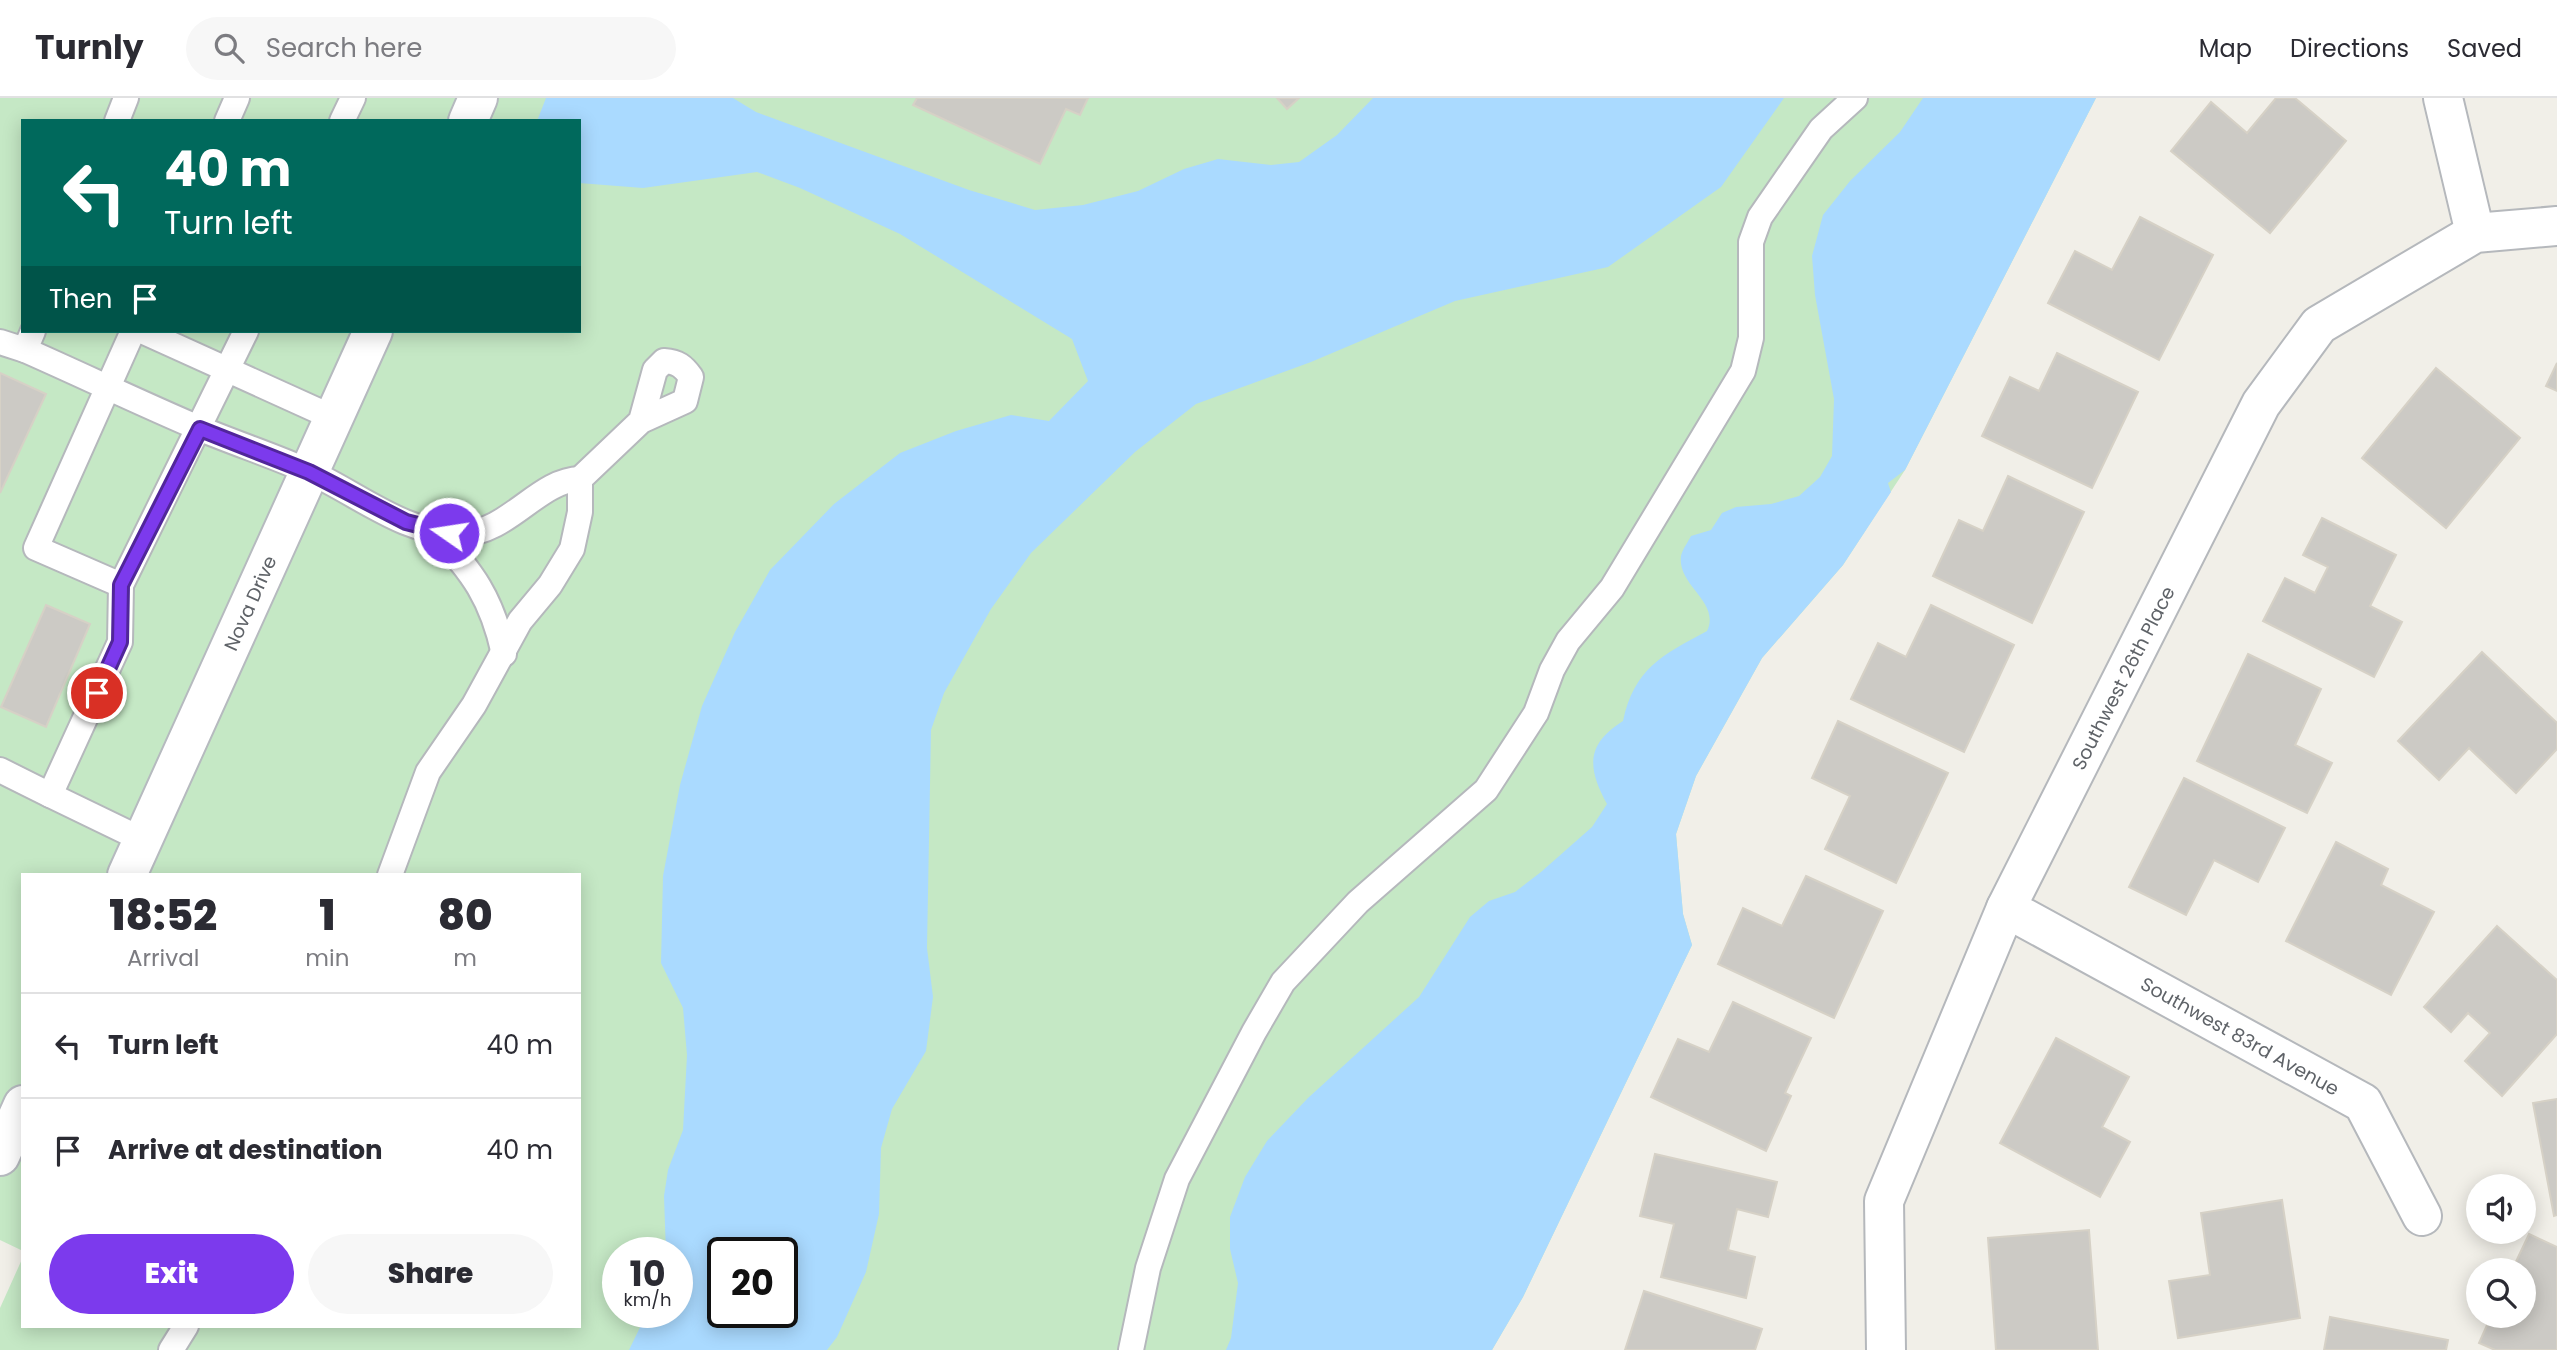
<!DOCTYPE html>
<style>
:root{--surface:#fff;--page:#f7f7f7;--text:#2b2b33;--muted:#7c7c81;--line:#e1e1e2;--accent:#7c3aed}
body{margin:0;font-family:Poppins,sans-serif;background:var(--page);color:var(--text);height:100vh;display:flex;flex-direction:column;font-size:26px;white-space:nowrap}
*{box-sizing:border-box;margin:0}
p{font-size:23px;color:var(--muted)}
.icon{flex:none;width:38px;height:38px;fill:none;stroke:currentColor;stroke-width:2;stroke-linecap:round;stroke-linejoin:round}
.map{position:relative;flex:1;overflow:hidden}
.details{position:absolute;left:21px;top:775px;width:560px;height:455px;display:flex;flex-direction:column;background:var(--surface);border-radius:0px;box-shadow:0 4px 18px #0003}
.details>*{flex:none}
.banner{position:absolute;left:21px;top:21px;width:560px;height:214px;border-radius:0px;box-shadow:0 4px 18px #0003;background:#00695c;color:#fff;overflow:hidden}
.controls{position:absolute;left:2466px;top:1076px;display:grid;gap:14px}
.controls a{display:grid;place-items:center;width:70px;height:70px;border-radius:50%;background:var(--surface);box-shadow:0 4px 18px #0003;font-size:35px}
.speed{position:absolute;left:602px;top:1139px;display:flex;gap:14px;font-size:35px;font-weight:700;text-align:center}
.speed>*{display:grid;place-content:center;width:91px;height:91px;border-radius:50%;background:var(--surface);box-shadow:0 4px 18px #0003;line-height:1}
.speed small{font-size:18px;font-weight:400}
.speed .limit{border:4px solid #111;border-radius:10px;background:#fff;color:#111}
.pin{position:absolute;display:grid;place-items:center;width:60px;height:60px;color:#fff;margin:-30px;border:4px solid #fff;border-radius:50%;box-shadow:0 2px 7px #0007}
.me{position:absolute;width:77px;margin:-38px;rotate:283deg;stroke-linejoin:round;filter:drop-shadow(0 0 5px #0008)}
.turn{display:flex;align-items:center;gap:24px;height:147px;padding:0 28px;font-size:32px}
.turn .icon{width:91px;height:91px;stroke-width:2.5}
.turn b{display:block;font-size:49px;line-height:60px}
.then{display:flex;align-items:center;height:66px;padding:0 28px;background:#0003;gap:14px;font-size:26px}
.eta{display:flex;justify-content:space-evenly;align-items:center;height:119px;text-align:center}
.eta b{font-size:42px;font-weight:800;line-height:49px}
.action{display:flex;gap:14px;margin-top:auto;padding:14px 28px}
.action a{flex:1;height:80px;border-radius:42px;background:var(--accent);color:#fff;font-size:28px;font-weight:800;line-height:80px;text-align:center}
.action a+a{background:var(--page);color:var(--text)}
ul{padding:0;list-style:none}
li{display:flex;align-items:center;gap:21px;height:105px;padding:0 28px;border-top:2px solid var(--line)}
li div{flex:1}
li b{display:block;font-size:26px}
li em{font-style:normal}
header{display:flex;align-items:center;gap:42px;box-sizing:border-box;height:98px;padding:0 35px;background:var(--surface);border-bottom:2px solid var(--line)}
header strong{font-size:33px}
nav{display:flex;gap:38px;margin-inline-start:auto;font-size:24px}
.search{width:490px;height:63px;background:var(--page);display:flex;align-items:center;gap:18px;box-sizing:border-box;padding:0 24px;border-radius:38px;color:var(--muted);font-size:26px}
.map>svg:first-child{display:block}
</style>
<header>
<strong>Turnly</strong>
<div class="search"><svg class="icon" aria-label="search" viewBox="0 0 24 24"><circle cx="10" cy="10" r="6"/><path d="M15 15l6 6"/></svg>Search here</div>
<nav><a>Map</a><a>Directions</a><a>Saved</a></nav>
</header>
<div class="map">
<svg width="2557" height="1252" viewBox="0 0 2557 1252">
<rect width="100%" height="100%" fill="#f1efe8"/>
<!-- green -->
<path fill="#c5e8c5" fill-rule="evenodd" d="M 0,0 L 2096,0 L 1905,372 L 1843,467 L 1762,560 L 1696,678 L 1676,736 L 1683,816 L 1692,847 L 1523,1199 L 1492,1252 L 0,1252 L 0,1210 L 23,1159 L 23,1228 L 579,1228 L 579,777 L 23,777 L 23,1153 L 0,1142 ZM 23,23 L 579,23 L 579,233 L 23,233 ZM 618,1155 L 677,1155 L 677,1214 L 618,1214 ZM 723,1155 L 782,1155 L 782,1214 L 723,1214 Z"/>
<!-- water -->
<g fill="#aadaff" fill-rule="evenodd">
<path d="M 546,0 L 733,0 L 756,14 L 969,92 L 1035,112 L 1083,107 L 1138,93 L 1184,71 L 1218,61 L 1271,67 L 1299,64 L 1337,37 L 1373,0 L 1784,0 L 1721,89 L 1608,169 L 1455,203 L 1311,264 L 1196,306 L 1135,354 L 1031,455 L 991,511 L 944,595 L 931,632 L 927,850 L 933,899 L 926,953 L 892,1011 L 881,1050 L 879,1116 L 866,1174 L 837,1239 L 827,1252 L 629,1252 L 647,1215 L 677,1214 L 677,1155 L 666,1155 L 664,1098 L 668,1072 L 683,1032 L 687,957 L 683,910 L 661,865 L 663,778 L 680,687 L 702,608 L 735,534 L 770,472 L 834,406 L 900,355 L 956,333 L 1011,317 L 1049,323 L 1088,283 L 1072,241 L 900,136 L 800,90 L 757,74 L 643,90 L 579,85 L 579,23 L 537,23 ZM 723,1155 L 782,1155 L 782,1214 L 723,1214 Z"/>
<path d="M 1923,0 L 2096,0 L 1905,372 L 1888,385 L 1891,394 L 1843,467 L 1762,560 L 1696,678 L 1676,736 L 1683,816 L 1692,847 L 1523,1199 L 1492,1252 L 1226,1252 L 1231,1240 L 1238,1185 L 1230,1151 L 1230,1119 L 1245,1079 L 1267,1043 L 1308,1000 L 1419,899 L 1470,819 L 1489,803 L 1515,794 L 1541,774 L 1592,729 L 1607,706 C 1587,670 1586,646 1623,623 C 1634,571 1662,557 1707,533 C 1721,504 1677,488 1681,458 C 1682,452 1688,444 1691,438 L 1711,432 L 1722,415 L 1736,409 L 1771,406 L 1799,398 L 1820,379 L 1832,358 L 1834,301 L 1815,197 L 1812,158 L 1823,117 L 1850,83 L 1900,34 Z"/>
</g>
<!-- building -->
<g fill="#cccac5" stroke="#d6d1c6" stroke-width="2">
<path d="M 917,0 L 1088,0 L 1080,17 L 1066,11 L 1040,66 L 913,7 Z"/>
<path d="M 1277,0 L 1299,0 L 1287,11 Z"/>
<path d="M 2276,0 L 2295,0 L 2346,43 L 2270,135 L 2171,53 L 2211,4 L 2247,35 Z"/>
<path d="M 2140,119 L 2213,157 L 2159,262 L 2048,205 L 2075,153 L 2112,172 Z"/>
<path d="M 2057,255 L 2138,294 L 2092,390 L 1982,338 L 2010,279 L 2039,293 Z"/>
<path d="M 2557,265 L 2557,293 L 2546,288 Z"/>
<path d="M 2436,270 L 2520,340 L 2446,430 L 2362,360 Z"/>
<path d="M 0,275 L 46,296 L 0,395 Z"/>
<path d="M 2008,378 L 2084,414 L 2032,525 L 1933,478 L 1959,422 L 1983,433 Z"/>
<path d="M 2322,420 L 2396,457 L 2370,508 L 2402,524 L 2374,579 L 2263,523 L 2285,480 L 2315,495 L 2328,469 L 2303,457 Z"/>
<path d="M 46,507 L 90,526 L 46,629 L 1,609 Z"/>
<path d="M 1931,507 L 2014,547 L 1964,654 L 1851,601 L 1878,545 L 1906,559 Z"/>
<path d="M 2482,554 L 2557,625 L 2557,651 L 2516,695 L 2469,650 L 2439,682 L 2398,643 Z"/>
<path d="M 2248,556 L 2321,591 L 2295,647 L 2332,665 L 2307,715 L 2197,663 Z"/>
<path d="M 1838,623 L 1948,675 L 1896,785 L 1825,751 L 1850,698 L 1812,680 Z"/>
<path d="M 2184,680 L 2285,730 L 2258,784 L 2214,762 L 2186,817 L 2129,789 Z"/>
<path d="M 2336,744 L 2388,771 L 2381,787 L 2434,814 L 2391,897 L 2286,843 Z"/>
<path d="M 1806,778 L 1883,813 L 1834,920 L 1718,866 L 1743,810 L 1782,828 Z"/>
<path d="M 2497,828 L 2557,882 L 2557,936 L 2502,998 L 2465,963 L 2490,935 L 2468,915 L 2451,934 L 2424,909 Z"/>
<path d="M 1733,904 L 1811,940 L 1785,995 L 1791,998 L 1766,1053 L 1651,999 L 1678,941 L 1709,954 Z"/>
<path d="M 2056,940 L 2129,979 L 2102,1029 L 2130,1044 L 2100,1099 L 2000,1045 Z"/>
<path d="M 2557,1001 L 2557,1117 L 2554,1118 L 2533,1005 Z"/>
<path d="M 1655,1056 L 1777,1084 L 1768,1119 L 1737,1111 L 1728,1152 L 1755,1159 L 1746,1200 L 1661,1179 L 1674,1126 L 1640,1118 Z"/>
<path d="M 2282,1102 L 2300,1220 L 2178,1240 L 2169,1183 L 2210,1177 L 2201,1115 Z"/>
<path d="M 2089,1132 L 2098,1252 L 1996,1252 L 1988,1140 Z"/>
<path d="M 2529,1136 L 2557,1149 L 2557,1252 L 2495,1252 L 2479,1245 L 2491,1218 L 2524,1218 L 2524,1172 L 2512,1172 Z"/>
<path d="M 1644,1193 L 1762,1231 L 1755,1252 L 1625,1252 Z"/>
<path d="M 2330,1219 L 2448,1242 L 2446,1252 L 2324,1252 Z"/>
</g>
<g fill="none" stroke-linecap="round" stroke-linejoin="round">
<!-- lane casing -->
<g stroke="#b5b8bc" stroke-width="28">
<g id="lane">
<path d="M 117,23 L 126,0"/>
<path d="M 227,23 L 237,0"/>
<path d="M 342,23 L 353,0"/>
<path d="M 33,233 L 25,252 C 84,278 142,306 201,331 C 237,346 274,358 310,374 C 358,396 406,437 461,436 C 509,435 538,382 580,381"/>
<path d="M 142,233 L 334,320"/>
<path d="M 0,244 L 25,252"/>
<path d="M 434,433 C 473,474 492,501 504,556"/>
<path d="M 121,487 L 36,450 L 133,233"/>
<path d="M 0,672 L 50,697 L 120,544 L 121,487 L 246,233"/>
<path d="M 50,697 L 143,742"/>
<path d="M 390,777 L 428,674 L 474,607 L 520,523 L 550,487 L 572,451 L 580,414 L 580,381 L 641,323 L 685,303 L 691,279 C 683,268 678,264 664,263 L 655,272 L 641,323"/>
<path d="M 171,1252 L 186,1228"/>
<path d="M 1131,1252 L 1148,1170 L 1177,1081 L 1254,934 L 1283,884 L 1358,804 L 1486,692 L 1536,615 L 1552,572 L 1568,543 L 1612,490 L 1743,273 L 1751,240 L 1751,144 L 1760,119 L 1821,31 L 1855,0"/>
</g>
</g>
<!-- street casing -->
<g stroke="#b5b8bc" stroke-width="42">
<g id="street">
<path d="M 2443,0 L 2475,135"/>
<path d="M 2006,810 L 2363,1005 L 2422,1118"/>
<path d="M 1886,1252 L 1884,1103 L 2006,810 L 2261,306 L 2319,227 L 2475,135 L 2557,128"/>
</g>
</g>
<!-- secondary casing -->
<g stroke="#b6babf" stroke-width="42">
<g id="secondary">
<path d="M 468,23 L 478,0"/>
<path d="M 127,777 L 373,233"/>
<path d="M 0,1058 L 23,1007"/>
</g>
</g>
<!-- lane -->
<use href="#lane" stroke="#fff" stroke-width="24"/>
<!-- street -->
<use href="#street" stroke="#fff" stroke-width="38"/>
<!-- secondary -->
<use href="#secondary" stroke="#fff" stroke-width="38"/>
</g>
<g fill="none" stroke-linecap="round" stroke-linejoin="round">
<!-- route casing -->
<g stroke="#51269a" stroke-width="18">
<path id="route" d="M 97,595 L 120,544 L 121,487 L 200,331 L 309,374 L 406,424 L 449,435"/>
</g>
<!-- route -->
<use href="#route" stroke="#7c3aed" stroke-width="12"/>
</g>
<g text-anchor="middle" stroke-width="5" stroke-linejoin="round" paint-order="stroke">
<!-- street labels -->
<g font-size="19" fill="#5f6368" stroke="#fff">
<text transform="translate(250 505) rotate(-66)" y="7">Nova Drive</text>
<text transform="translate(2123 580) rotate(-63)" y="7">Southwest 26th Place</text>
<text transform="translate(2240 938) rotate(29)" y="7">Southwest 83rd Avenue</text>
</g>
</g>
</svg>
<div class="controls">
<a><svg class="icon" aria-label="sound" viewBox="0 0 24 24"><path d="M4 9h4l5-4v14l-5-4H4zM17 9q2 3 0 6"/></svg></a>
<a><svg class="icon" aria-label="search" viewBox="0 0 24 24"><circle cx="10" cy="10" r="6"/><path d="M15 15l6 6"/></svg></a>
</div>
<div class="speed"><div>10<small>km/h</small></div><div class="limit">20</div></div>
<div class="pin" style="left:97px;top:595px;background:#d93025"><svg class="icon" aria-label="arrive" viewBox="0 0 24 24"><path d="M6 21V4h12l-3 4 3 4H6"/></svg></div>
<svg class="me" style="left:449px;top:435px" viewBox="-20 -20 40 40"><circle r="17" fill="#7c3aed" stroke="#fff" stroke-width="3"/><path d="M0-11L8 9 0 5-8 9z" fill="#fff"/></svg>
<div class="banner">
<div class="turn"><svg class="icon" aria-label="left" viewBox="0 0 24 24"><path d="M17 20v-9H6M10 6l-5 5 5 5"/></svg><div><b>40 m</b>Turn left</div></div>
<div class="then">Then<svg class="icon" aria-label="arrive" viewBox="0 0 24 24"><path d="M6 21V4h12l-3 4 3 4H6"/></svg></div>
</div>
<section class="details">
<div class="eta">
<div><b>18:52</b><p>Arrival</p></div>
<div><b>1</b><p>min</p></div>
<div><b>80</b><p>m</p></div>
</div>
<ul>
<li><svg class="icon" aria-label="left" viewBox="0 0 24 24"><path d="M17 20v-9H6M10 6l-5 5 5 5"/></svg><div><b>Turn left</b></div><em>40 m</em></li>
<li><svg class="icon" aria-label="arrive" viewBox="0 0 24 24"><path d="M6 21V4h12l-3 4 3 4H6"/></svg><div><b>Arrive at destination</b></div><em>40 m</em></li>
</ul>
<div class="action"><a>Exit</a><a>Share</a></div>
</section>
</div>
